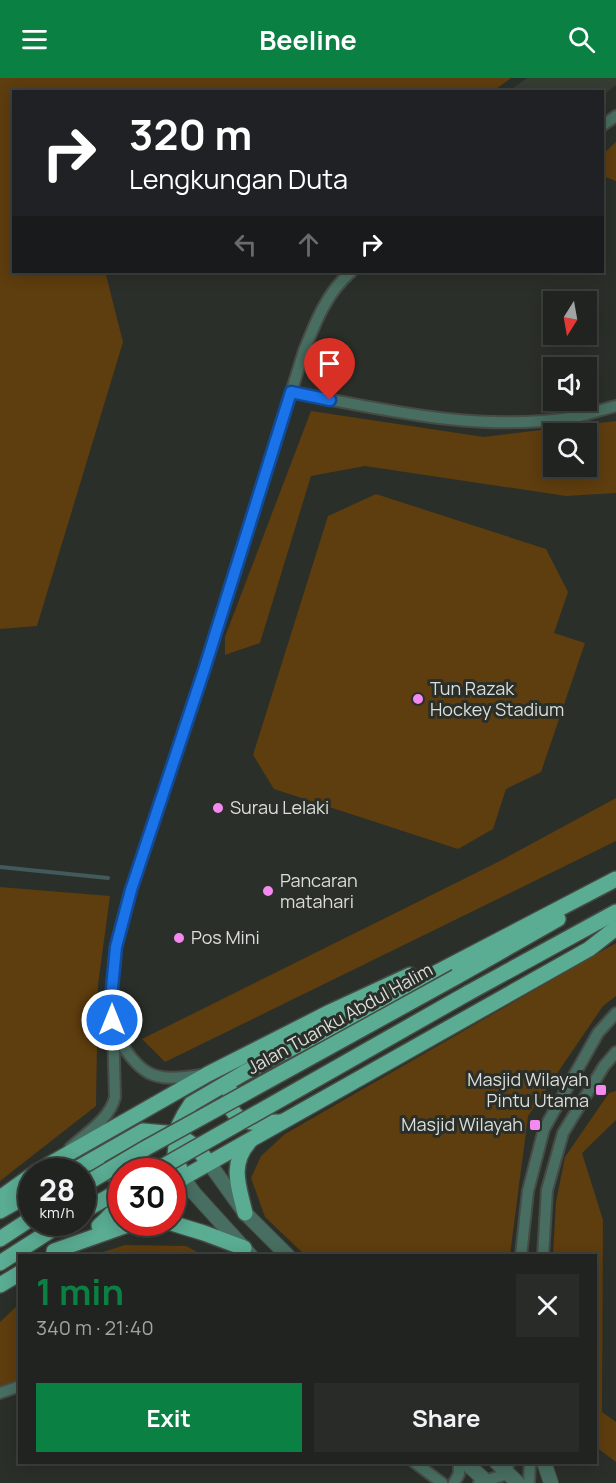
<!DOCTYPE html>
<meta charset="utf-8">
<style>
:root{--surface:#20231f;--page:#282b28;--text:#f1f3f6;--muted:#a2a4a4;--line:#3d403d;--accent:#0b8043}
body{margin:0;font-family:Manrope,sans-serif;background:var(--page);color:var(--text);height:100vh;display:flex;flex-direction:column;font-size:22px;white-space:nowrap}
*{box-sizing:border-box;margin:0}
p{font-size:20px;color:var(--muted)}
.icon{flex:none;width:33px;height:33px;fill:none;stroke:currentColor;stroke-width:2;stroke-linecap:round;stroke-linejoin:round}
.map{position:relative;flex:1;overflow:hidden}
.details{position:absolute;left:18px;top:1176px;width:579px;height:210px;display:flex;flex-direction:column;background:var(--surface);border-radius:0px;box-shadow:0 3px 15px #0003,0 0 0 2px var(--line)}
.details>*{flex:none}
.hud{position:absolute;left:12px;top:12px;width:592px;height:183px;border-radius:0px;box-shadow:0 3px 15px #0003,0 0 0 2px var(--line);background:#202124;color:#fff;overflow:hidden}
.needle{width:39px;rotate:191deg}
.fabs{position:absolute;left:543px;top:213px;display:grid;gap:12px}
.fabs a{display:grid;place-items:center;width:54px;height:54px;border-radius:0px;background:var(--surface);box-shadow:0 3px 15px #0003,0 0 0 2px var(--line);font-size:30px}
.speed{position:absolute;left:18px;top:1080px;display:flex;gap:12px;font-size:30px;font-weight:700;text-align:center}
.speed>*{display:grid;place-content:center;width:78px;height:78px;border-radius:50%;background:var(--surface);box-shadow:0 3px 15px #0003,0 0 0 2px var(--line);line-height:1}
.speed small{font-size:15px;font-weight:400}
.speed .limit{border:9px solid #d22;background:#fff;color:#111}
.pin{position:absolute;display:grid;place-items:center;width:51px;height:51px;color:#fff;margin:-62px -26px;border-radius:50% 50% 50% 0;rotate:-45deg;box-shadow:0 0 6px #0007}
.pin .icon{rotate:45deg}
.me{position:absolute;width:66px;margin:-33px;rotate:0deg;stroke-linejoin:round;filter:drop-shadow(0 0 4px #0008)}
.turn{display:flex;align-items:center;gap:21px;height:126px;padding:0 18px;font-size:27px}
.turn .icon{width:78px;height:78px;stroke-width:2.5}
.turn b{display:block;font-size:42px;line-height:51px}
.lanes{display:flex;align-items:center;height:57px;padding:0 18px;background:#0003;justify-content:center;gap:30px;direction:ltr}
.lanes .off{opacity:.35}
.round{display:grid;place-items:center;flex:none;width:63px;height:63px;border-radius:0px;background:var(--page)}
.overview{display:flex;align-items:center;justify-content:space-between;height:102px;padding:0 18px}
h1{font-size:36px;font-weight:700;line-height:45px;color:var(--accent)}
.button{display:flex;gap:12px;margin-top:auto;padding:12px 18px}
.button a{flex:1;height:69px;border-radius:0px;background:var(--accent);color:#fff;font-size:24px;font-weight:700;line-height:69px;text-align:center}
.button a+a{background:var(--page);color:var(--text)}
header{display:flex;justify-content:space-between;align-items:center;height:78px;padding:0 18px;background:var(--accent);color:#fff;font-size:27px;font-weight:700}
.map>svg:first-child{display:block}
</style>
<header><svg class="icon" aria-label="menu" viewBox="0 0 24 24"><path d="M4 6h16M4 12h16M4 18h16"/></svg>Beeline<svg class="icon" aria-label="search" viewBox="0 0 24 24"><circle cx="10" cy="10" r="6"/><path d="M15 15l6 6"/></svg></header>
<div class="map">
<svg width="616" height="1405" viewBox="0 0 616 1405">
<rect width="100%" height="100%" fill="#2b2f29"/>
<!-- built -->
<path fill="#353c32" d="M 527,0 L 616,0 L 616,7 L 603,17 L 603,14 L 509,13 Z"/>
<!-- green -->
<g fill="#5e3d0e" fill-rule="evenodd">
<path d="M 0,0 L 511,0 L 492,14 L 347,14 L 344,11 L 340,14 L 14,14 L 14,194 L 108,194 L 106,197 L 123,264 L 37,548 L 0,551 Z"/>
<path d="M 616,64 L 616,103 L 603,98 L 603,76 Z"/>
<path d="M 311,333 L 484,359 L 616,343 L 616,415 L 566,418 L 365,388 L 311,398 L 260,565 L 225,577 L 225,559 ZM 554,356 L 586,356 L 586,388 L 554,388 Z"/>
<path d="M 376,416 L 546,471 L 568,514 L 554,555 L 585,565 L 541,694 L 506,711 L 493,751 L 458,771 L 274,711 L 253,677 L 328,438 Z"/>
<path d="M 616,720 L 616,763 L 165,984 L 142,961 L 498,784 Z"/>
<path d="M 0,809 L 110,818 L 98,907 L 96,1028 L 0,1103 Z"/>
<path d="M 616,865 L 616,918 L 603,928 L 528,1038 L 510,1177 L 305,1177 L 265,1139 L 251,1100 L 261,1078 L 285,1056 Z"/>
<path d="M 616,1013 L 616,1042 L 582,1075 L 603,1142 L 602,1334 L 616,1344 L 616,1384 L 596,1369 L 596,1178 L 553,1177 L 556,1124 L 565,1079 L 609,1015 Z"/>
<path d="M 125,1167 L 186,1168 L 203,1177 L 93,1177 Z"/>
<path d="M 19,1226 L 19,1302 L 0,1310 L 0,1244 Z"/>
</g>
<g fill="none" stroke-linecap="round" stroke-linejoin="round">
<!-- stream -->
<path stroke="#425a5c" stroke-width="4" d="M 0,789 L 108,800"/>
<!-- minor casing -->
<g stroke="#474b45" stroke-width="14">
<g id="minor">
<path d="M 603,47 L 616,38"/>
<path d="M 291,314 C 385,332 481,355 576,339 C 590,336 603,331 616,328"/>
<path d="M 114,955 C 142,997 149,1005 201,997"/>
<path d="M 70,1070 C 86,1055 110,1041 115,1019 L 112,910 L 116,869 L 131,812 L 205,589 L 304,273 C 315,245 327,214 351,194"/>
<path d="M 521,1178 L 528,1113 L 544,1051 L 598,955 L 616,935"/>
<path d="M 543,1178 L 547,1112 L 563,1055 L 604,988 L 616,974"/>
<path d="M 0,1315 L 20,1308"/>
<path d="M 414,1384 L 442,1405"/>
<path d="M 454,1405 L 459,1396 L 459,1384"/>
<path d="M 479,1405 L 507,1396 L 508,1384"/>
<path d="M 529,1405 L 530,1384"/>
</g>
</g>
<!-- tertiary casing -->
<g stroke="#474b45" stroke-width="16">
<g id="tertiary">
<path d="M 209,1085 L 245,1135 L 288,1178"/>
<path d="M 183,1100 L 194,1115 L 251,1178"/>
<path d="M 465,1384 L 488,1405"/>
<path d="M 496,1384 L 518,1405"/>
<path d="M 544,1384 L 551,1405"/>
</g>
</g>
<!-- primary casing -->
<g stroke="#474b45" stroke-width="18">
<g id="primary">
<path d="M 456,899 L 558,841"/>
<path d="M 468,915 L 616,834"/>
<path d="M 231,1014 C 229,1021 228,1026 232,1032 C 242,1049 263,1044 280,1044"/>
<path d="M 97,1091 L 103,1091 L 116,1098 C 128,1118 114,1135 99,1148"/>
<path d="M 36,1094 L 208,996 L 330,934 L 410,897"/>
<path d="M 71,1094 L 143,1053 L 177,1056 L 196,1069 L 209,1085"/>
<path d="M 183,1100 L 175,1076 L 179,1047 L 184,1037 L 191,1026 L 244,995 L 616,801"/>
<path d="M 172,1106 L 589,871 L 616,850"/>
<path d="M 0,1120 L 32,1097"/>
<path d="M 0,1133 L 32,1115"/>
<path d="M 245,1135 C 239,1109 229,1087 249,1064"/>
<path d="M 168,1144 L 204,1155 L 244,1170"/>
<path d="M 0,1161 L 32,1140"/>
<path d="M 54,1173 L 136,1144"/>
<path d="M 0,1185 L 64,1144"/>
<path d="M 0,1207 L 20,1195"/>
</g>
</g>
<!-- minor -->
<use href="#minor" stroke="#486d61" stroke-width="10"/>
<!-- tertiary -->
<use href="#tertiary" stroke="#486d61" stroke-width="14"/>
<!-- primary -->
<use href="#primary" stroke="#5aac93" stroke-width="15"/>
<!-- primary-bridge casing -->
<g stroke="#474b45" stroke-width="18" stroke-linecap="butt">
<g id="primary-bridge">
<path d="M 153,1094 L 468,915"/>
<path d="M 82,1108 L 146,1070 L 456,899"/>
<path d="M 82,1134 L 122,1111"/>
</g>
</g>
<!-- primary-bridge -->
<use href="#primary-bridge" stroke="#5aac93" stroke-width="15"/>
</g>
<g fill="none" stroke-linecap="round" stroke-linejoin="round">
<!-- route casing -->
<g stroke="#114b97" stroke-width="15">
<path id="route" d="M 112,942 L 112,910 L 116,869 L 131,812 L 205,589 L 291,314 L 330,322"/>
</g>
<!-- route -->
<use href="#route" stroke="#1a73e8" stroke-width="10"/>
</g>
<!-- markers -->
<g fill="#f489f0" stroke="#2b2f29" stroke-width="2">
<circle cx="418" cy="621" r="6"/>
<circle cx="218" cy="730" r="6"/>
<circle cx="268" cy="813" r="6"/>
<circle cx="179" cy="860" r="6"/>
<rect x="595" y="1006" width="12" height="12" rx="3"/>
<rect x="529" y="1041" width="12" height="12" rx="3"/>
</g>
<g text-anchor="middle" stroke-width="6" stroke-linejoin="round" paint-order="stroke">
<!-- poi labels -->
<g font-size="18" fill="#dbdeda" stroke="#2b2f29" text-anchor="start">
<text x="430" y="617">Tun Razak<tspan x="430" dy="21">Hockey Stadium</tspan></text>
<text x="230" y="736">Surau Lelaki</text>
<text x="280" y="809">Pancaran<tspan x="280" dy="21">matahari</tspan></text>
<text x="191" y="866">Pos Mini</text>
<text x="589" y="1008" text-anchor="end">Masjid Wilayah<tspan x="589" dy="21">Pintu Utama</tspan></text>
<text x="523" y="1053" text-anchor="end">Masjid Wilayah</text>
</g>
<!-- street labels -->
<g font-size="18" fill="#dbdeda" stroke="#2b2f29">
<text transform="translate(340 941) rotate(-29)" y="6">Jalan Tuanku Abdul Halim</text>
</g>
</g>
</svg>
<div class="fabs">
<a><svg class="needle" viewBox="-14 -14 28 28"><path d="M0-13l5 13h-10z" fill="#e53935"/><path d="M0 13l5-13h-10z" fill="#a2a4a4"/></svg></a>
<a><svg class="icon" aria-label="sound" viewBox="0 0 24 24"><path d="M4 9h4l5-4v14l-5-4H4zM17 9q2 3 0 6"/></svg></a>
<a><svg class="icon" aria-label="search" viewBox="0 0 24 24"><circle cx="10" cy="10" r="6"/><path d="M15 15l6 6"/></svg></a>
</div>
<div class="speed"><div>28<small>km/h</small></div><div class="limit">30</div></div>
<div class="pin" style="left:330px;top:322px;background:#d93025"><svg class="icon" aria-label="arrive" viewBox="0 0 24 24"><path d="M6 21V4h12l-3 4 3 4H6"/></svg></div>
<svg class="me" style="left:112px;top:942px" viewBox="-20 -20 40 40"><circle r="17" fill="#1a73e8" stroke="#fff" stroke-width="3"/><path d="M0-11L8 9 0 5-8 9z" fill="#fff"/></svg>
<div class="hud">
<div class="turn"><svg class="icon" aria-label="right" viewBox="0 0 24 24"><path d="M7 20v-9h11M14 6l5 5-5 5"/></svg><div><b>320 m</b>Lengkungan Duta</div></div>
<div class="lanes"><svg class="icon off" aria-label="left" viewBox="0 0 24 24"><path d="M17 20v-9H6M10 6l-5 5 5 5"/></svg><svg class="icon off" aria-label="ahead" viewBox="0 0 24 24"><path d="M12 20V5M6 11l6-6 6 6"/></svg><svg class="icon" aria-label="right" viewBox="0 0 24 24"><path d="M7 20v-9h11M14 6l5 5-5 5"/></svg></div>
</div>
<section class="details">
<div class="overview"><div><h1>1 min</h1><p>340 m · 21:40</p></div><a class="round"><svg class="icon" aria-label="close" viewBox="0 0 24 24"><path d="M6 6l12 12M18 6L6 18"/></svg></a></div>
<div class="button"><a>Exit</a><a>Share</a></div>
</section>
</div>
